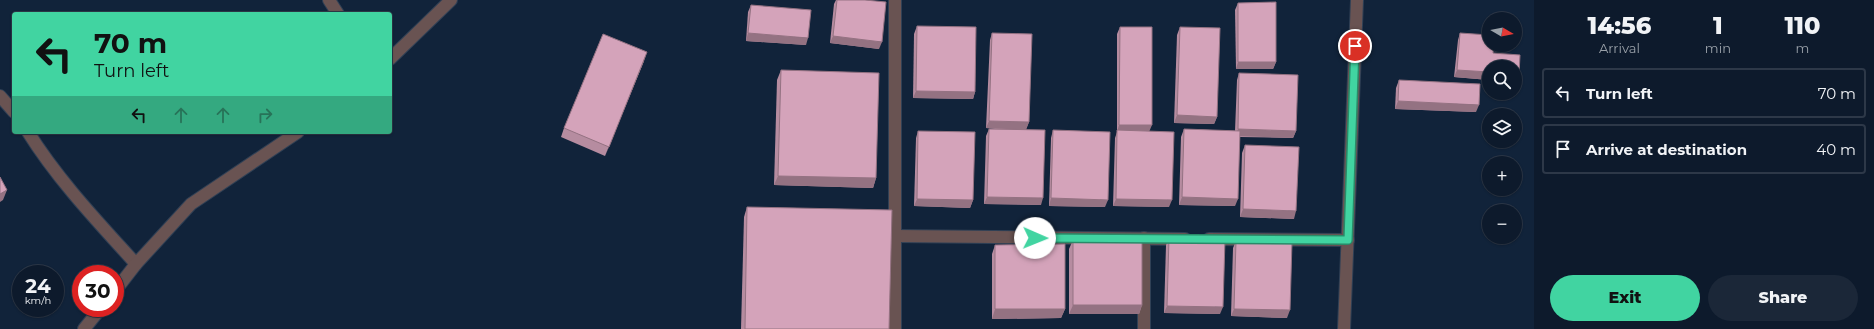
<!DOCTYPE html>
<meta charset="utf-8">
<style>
:root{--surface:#0d1a2c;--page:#1b2738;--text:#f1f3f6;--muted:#9aa1a9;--line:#2d3848;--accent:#41d4a1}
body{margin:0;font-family:Montserrat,sans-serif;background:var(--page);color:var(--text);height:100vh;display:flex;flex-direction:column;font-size:15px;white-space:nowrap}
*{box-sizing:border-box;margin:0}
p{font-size:13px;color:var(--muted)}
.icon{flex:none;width:22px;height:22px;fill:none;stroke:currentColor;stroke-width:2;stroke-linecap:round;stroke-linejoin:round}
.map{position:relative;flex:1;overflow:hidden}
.side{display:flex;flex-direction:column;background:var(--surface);width:340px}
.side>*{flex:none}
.guide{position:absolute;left:12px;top:12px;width:380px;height:122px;border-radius:4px;box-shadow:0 1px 3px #0004,0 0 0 1px var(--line);background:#41d4a1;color:#111;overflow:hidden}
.needle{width:26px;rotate:100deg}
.buttons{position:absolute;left:1482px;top:12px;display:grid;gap:8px}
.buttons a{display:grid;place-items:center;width:40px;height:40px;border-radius:50%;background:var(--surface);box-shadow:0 1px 3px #0004,0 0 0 1px var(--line);font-size:20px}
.speed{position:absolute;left:12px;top:265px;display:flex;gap:8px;font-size:20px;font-weight:700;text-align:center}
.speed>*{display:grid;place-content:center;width:52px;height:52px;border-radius:50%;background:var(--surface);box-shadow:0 1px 3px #0004,0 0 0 1px var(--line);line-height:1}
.speed small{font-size:10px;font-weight:400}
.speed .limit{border:6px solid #d22;background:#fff;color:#111}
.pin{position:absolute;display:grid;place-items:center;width:34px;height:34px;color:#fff;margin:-17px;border:2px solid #fff;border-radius:50%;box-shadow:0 1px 4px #0007}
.me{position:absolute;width:44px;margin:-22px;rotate:91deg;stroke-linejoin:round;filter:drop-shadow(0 0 3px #0008)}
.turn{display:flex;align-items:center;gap:14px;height:84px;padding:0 16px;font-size:18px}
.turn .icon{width:52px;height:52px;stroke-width:2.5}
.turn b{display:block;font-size:28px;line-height:34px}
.lanes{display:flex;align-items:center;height:38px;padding:0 16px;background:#0003;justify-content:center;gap:20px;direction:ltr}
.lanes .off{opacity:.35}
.eta{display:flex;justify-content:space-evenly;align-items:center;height:68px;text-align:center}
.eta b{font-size:24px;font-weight:800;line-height:28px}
.primary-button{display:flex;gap:8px;margin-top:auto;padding:8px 16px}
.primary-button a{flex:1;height:46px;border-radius:24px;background:var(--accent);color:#111;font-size:16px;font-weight:800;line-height:46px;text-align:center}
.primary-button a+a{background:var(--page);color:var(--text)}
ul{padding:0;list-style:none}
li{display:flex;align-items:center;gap:12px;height:50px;margin:0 8px 6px;padding:0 8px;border:2px solid var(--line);border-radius:4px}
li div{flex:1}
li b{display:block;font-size:15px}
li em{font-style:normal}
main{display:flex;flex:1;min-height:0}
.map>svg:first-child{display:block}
</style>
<main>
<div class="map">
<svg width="1534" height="329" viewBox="0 0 1534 329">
<rect width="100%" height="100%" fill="#11233a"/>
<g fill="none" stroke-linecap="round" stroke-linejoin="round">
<!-- minor casing -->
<g stroke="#304055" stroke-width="14">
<g id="minor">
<path d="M 329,0 L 338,14"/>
<path d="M 390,59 L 451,0"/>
<path d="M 0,96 L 14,112"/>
<path d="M 28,132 C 58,180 98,222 136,264"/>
<path d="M 895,236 L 1185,239"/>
<path d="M 1209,239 L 1348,240"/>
<path d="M 115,291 L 136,264 L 191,204 L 298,132"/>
<path d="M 84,329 L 101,308"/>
<path d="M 895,329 L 895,0"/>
<path d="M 1144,329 L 1144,238"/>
<path d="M 1344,329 L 1357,0"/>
</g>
</g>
<!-- minor -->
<use href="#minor" stroke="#695352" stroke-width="12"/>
</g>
<!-- wall -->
<g fill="#b68ca0">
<path d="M 836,0 L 865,0 L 879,49 L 830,43 L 834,4 Z"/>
<path d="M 1238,3 L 1276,62 L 1273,69 L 1236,69 L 1235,10 Z"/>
<path d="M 751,5 L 806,45 L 746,41 L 748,12 Z"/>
<path d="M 917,26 L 975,92 L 973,99 L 913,98 L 914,34 Z"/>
<path d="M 1120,27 L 1149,131 L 1169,207 L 1113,206 L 1115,138 L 1117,132 L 1117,34 Z"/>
<path d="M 1180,27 L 1217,117 L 1214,124 L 1174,123 L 1177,35 Z"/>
<path d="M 992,33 L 1029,122 L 1026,129 L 1041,205 L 984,204 L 986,136 L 989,129 L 995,129 L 986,128 L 990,40 Z"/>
<path d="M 1460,33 L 1493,53 L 1519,75 L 1516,82 L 1489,67 L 1489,80 L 1454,77 L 1458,40 Z"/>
<path d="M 644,61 L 605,156 L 561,137 L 564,128 Z"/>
<path d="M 781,70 L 876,178 L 873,188 L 774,185 L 777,80 Z"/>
<path d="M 1239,73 L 1296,131 L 1293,138 L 1240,137 L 1235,206 L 1179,205 L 1181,137 L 1184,129 L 1235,131 L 1237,80 Z"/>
<path d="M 1399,80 L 1476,112 L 1395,109 L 1396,88 Z"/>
<path d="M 1053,130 L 1105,207 L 1049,206 L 1051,138 Z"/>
<path d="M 918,131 L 973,200 L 970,208 L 914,206 L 916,138 Z"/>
<path d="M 1245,145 L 1294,219 L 1240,217 L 1242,153 Z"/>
<path d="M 747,207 L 889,329 L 741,329 L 744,217 Z"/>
<path d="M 1169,238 L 1220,314 L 1164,313 L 1166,245 Z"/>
<path d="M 1073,240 L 1142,305 L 1139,314 L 1069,314 L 1069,249 Z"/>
<path d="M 1236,241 L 1287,318 L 1231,316 L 1233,248 Z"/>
<path d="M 995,245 L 1065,309 L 1061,318 L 992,319 L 992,254 Z"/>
</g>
<!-- shaded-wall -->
<g fill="#947282">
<path d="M 748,33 L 808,38 L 806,45 L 746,41 Z"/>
<path d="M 833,36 L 882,42 L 879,49 L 830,43 Z"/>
<path d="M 647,52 L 644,61 L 605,156 L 609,147 Z"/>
<path d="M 1238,62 L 1276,62 L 1273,69 L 1236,69 Z"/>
<path d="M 1457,70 L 1489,72 L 1489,80 L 1454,77 Z"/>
<path d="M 1515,75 L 1519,75 L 1516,82 L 1515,82 Z"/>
<path d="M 916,91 L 975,92 L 973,99 L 913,98 Z"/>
<path d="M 1398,101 L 1479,105 L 1476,112 L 1395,109 Z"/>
<path d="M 1177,115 L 1217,117 L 1214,124 L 1174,123 Z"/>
<path d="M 989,121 L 1029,122 L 1026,130 L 986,128 Z"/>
<path d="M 1119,125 L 1152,125 L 1149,132 L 1117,130 L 1117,132 Z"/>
<path d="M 1238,129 L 1296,131 L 1293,138 L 1235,136 Z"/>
<path d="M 778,176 L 876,178 L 873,188 L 774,185 Z"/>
<path d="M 7,190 L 3,200 L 0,202 L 0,194 Z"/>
<path d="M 987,197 L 1043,198 L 1041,205 L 984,204 Z"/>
<path d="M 1182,197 L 1238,199 L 1235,206 L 1179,205 Z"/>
<path d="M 1051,198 L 1108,200 L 1105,207 L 1049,206 Z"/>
<path d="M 917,199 L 973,200 L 970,208 L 914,206 Z"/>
<path d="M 1116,199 L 1172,200 L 1169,207 L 1113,206 Z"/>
<path d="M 1243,209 L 1296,211 L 1294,219 L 1240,217 Z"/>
<path d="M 1073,305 L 1142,305 L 1139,314 L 1069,314 Z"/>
<path d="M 1167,306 L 1223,307 L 1220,314 L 1164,313 Z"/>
<path d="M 995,309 L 1065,309 L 1061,318 L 992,319 Z"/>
<path d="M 1234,309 L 1290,310 L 1287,318 L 1231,316 Z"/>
</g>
<!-- building -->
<g fill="#d4a3ba" stroke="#947282">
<path d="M 837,0 L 865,0 L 886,2 L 882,42 L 833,36 Z"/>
<path d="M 1276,2 L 1276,62 L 1238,62 L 1238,3 Z"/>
<path d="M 751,5 L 811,10 L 808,38 L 748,33 Z"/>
<path d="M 917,26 L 976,27 L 975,92 L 916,91 Z"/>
<path d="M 1120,27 L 1152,27 L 1152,125 L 1119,125 Z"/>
<path d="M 1180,27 L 1220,28 L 1217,117 L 1177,115 Z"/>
<path d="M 992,33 L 1032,34 L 1029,122 L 989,121 Z"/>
<path d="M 1460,33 L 1489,35 L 1489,45 L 1494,45 L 1493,53 L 1520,55 L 1519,75 L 1515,75 L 1515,67 L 1489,67 L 1489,72 L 1457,70 Z"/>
<path d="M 603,34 L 647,52 L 609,147 L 564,128 Z"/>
<path d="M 781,70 L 879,73 L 876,178 L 778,176 Z"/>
<path d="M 1239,73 L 1298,75 L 1296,131 L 1238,129 Z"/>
<path d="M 1399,80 L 1480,84 L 1479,105 L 1398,101 Z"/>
<path d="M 989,129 L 1045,130 L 1043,198 L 987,197 Z"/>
<path d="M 1184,129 L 1240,131 L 1238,199 L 1182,197 Z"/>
<path d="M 1053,130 L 1110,132 L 1108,200 L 1051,198 Z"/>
<path d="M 1117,130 L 1174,132 L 1172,200 L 1116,199 Z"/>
<path d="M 918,131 L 975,132 L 973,200 L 917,199 Z"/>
<path d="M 1245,145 L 1299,147 L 1296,211 L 1243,209 Z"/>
<path d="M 0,177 L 7,190 L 0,194 Z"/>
<path d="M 747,207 L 892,210 L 889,329 L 745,329 Z"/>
<path d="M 1169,238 L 1225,239 L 1223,307 L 1167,306 Z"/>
<rect x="1073" y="240" width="69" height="65"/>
<path d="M 1236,241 L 1292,242 L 1290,310 L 1234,309 Z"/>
<path d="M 1065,244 L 1065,309 L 995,309 L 995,245 Z"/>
</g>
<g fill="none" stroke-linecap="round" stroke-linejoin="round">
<!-- route casing -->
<g stroke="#2a8a69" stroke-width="10">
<path id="route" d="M 1035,238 L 1348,240 L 1355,46"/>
</g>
<!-- route -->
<use href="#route" stroke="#41d4a1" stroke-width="7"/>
</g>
</svg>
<div class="buttons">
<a><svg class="needle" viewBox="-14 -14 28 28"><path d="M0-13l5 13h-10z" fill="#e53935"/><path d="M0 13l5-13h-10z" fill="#9aa1a9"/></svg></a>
<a><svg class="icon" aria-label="search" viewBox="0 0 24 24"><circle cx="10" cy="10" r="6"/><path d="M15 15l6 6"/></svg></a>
<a><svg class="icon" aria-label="layers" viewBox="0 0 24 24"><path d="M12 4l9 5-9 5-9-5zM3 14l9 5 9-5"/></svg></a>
<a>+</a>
<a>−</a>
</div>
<div class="speed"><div>24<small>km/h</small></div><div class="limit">30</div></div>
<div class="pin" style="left:1355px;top:46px;background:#d93025"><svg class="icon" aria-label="arrive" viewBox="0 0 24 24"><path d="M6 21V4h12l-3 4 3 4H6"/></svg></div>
<svg class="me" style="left:1035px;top:238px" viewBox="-20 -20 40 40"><circle r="19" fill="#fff"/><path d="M0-13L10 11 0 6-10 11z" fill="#41d4a1"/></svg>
<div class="guide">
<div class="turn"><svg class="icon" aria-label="left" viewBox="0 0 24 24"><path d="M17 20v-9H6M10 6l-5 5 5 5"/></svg><div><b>70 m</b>Turn left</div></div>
<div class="lanes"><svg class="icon" aria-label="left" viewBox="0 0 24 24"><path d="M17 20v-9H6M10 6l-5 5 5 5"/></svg><svg class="icon off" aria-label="ahead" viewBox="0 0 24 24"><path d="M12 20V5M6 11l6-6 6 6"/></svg><svg class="icon off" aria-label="ahead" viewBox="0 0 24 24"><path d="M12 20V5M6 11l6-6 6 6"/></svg><svg class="icon off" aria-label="right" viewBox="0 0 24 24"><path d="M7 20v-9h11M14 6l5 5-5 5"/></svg></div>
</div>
</div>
<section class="side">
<div class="eta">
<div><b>14:56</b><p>Arrival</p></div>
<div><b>1</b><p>min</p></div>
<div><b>110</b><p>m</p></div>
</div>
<ul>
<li><svg class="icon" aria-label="left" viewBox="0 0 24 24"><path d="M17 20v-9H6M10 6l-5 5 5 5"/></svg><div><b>Turn left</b></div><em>70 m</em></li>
<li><svg class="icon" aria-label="arrive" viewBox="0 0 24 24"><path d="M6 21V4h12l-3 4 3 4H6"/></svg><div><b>Arrive at destination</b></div><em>40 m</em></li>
</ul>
<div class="primary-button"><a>Exit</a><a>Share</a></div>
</section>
</main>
